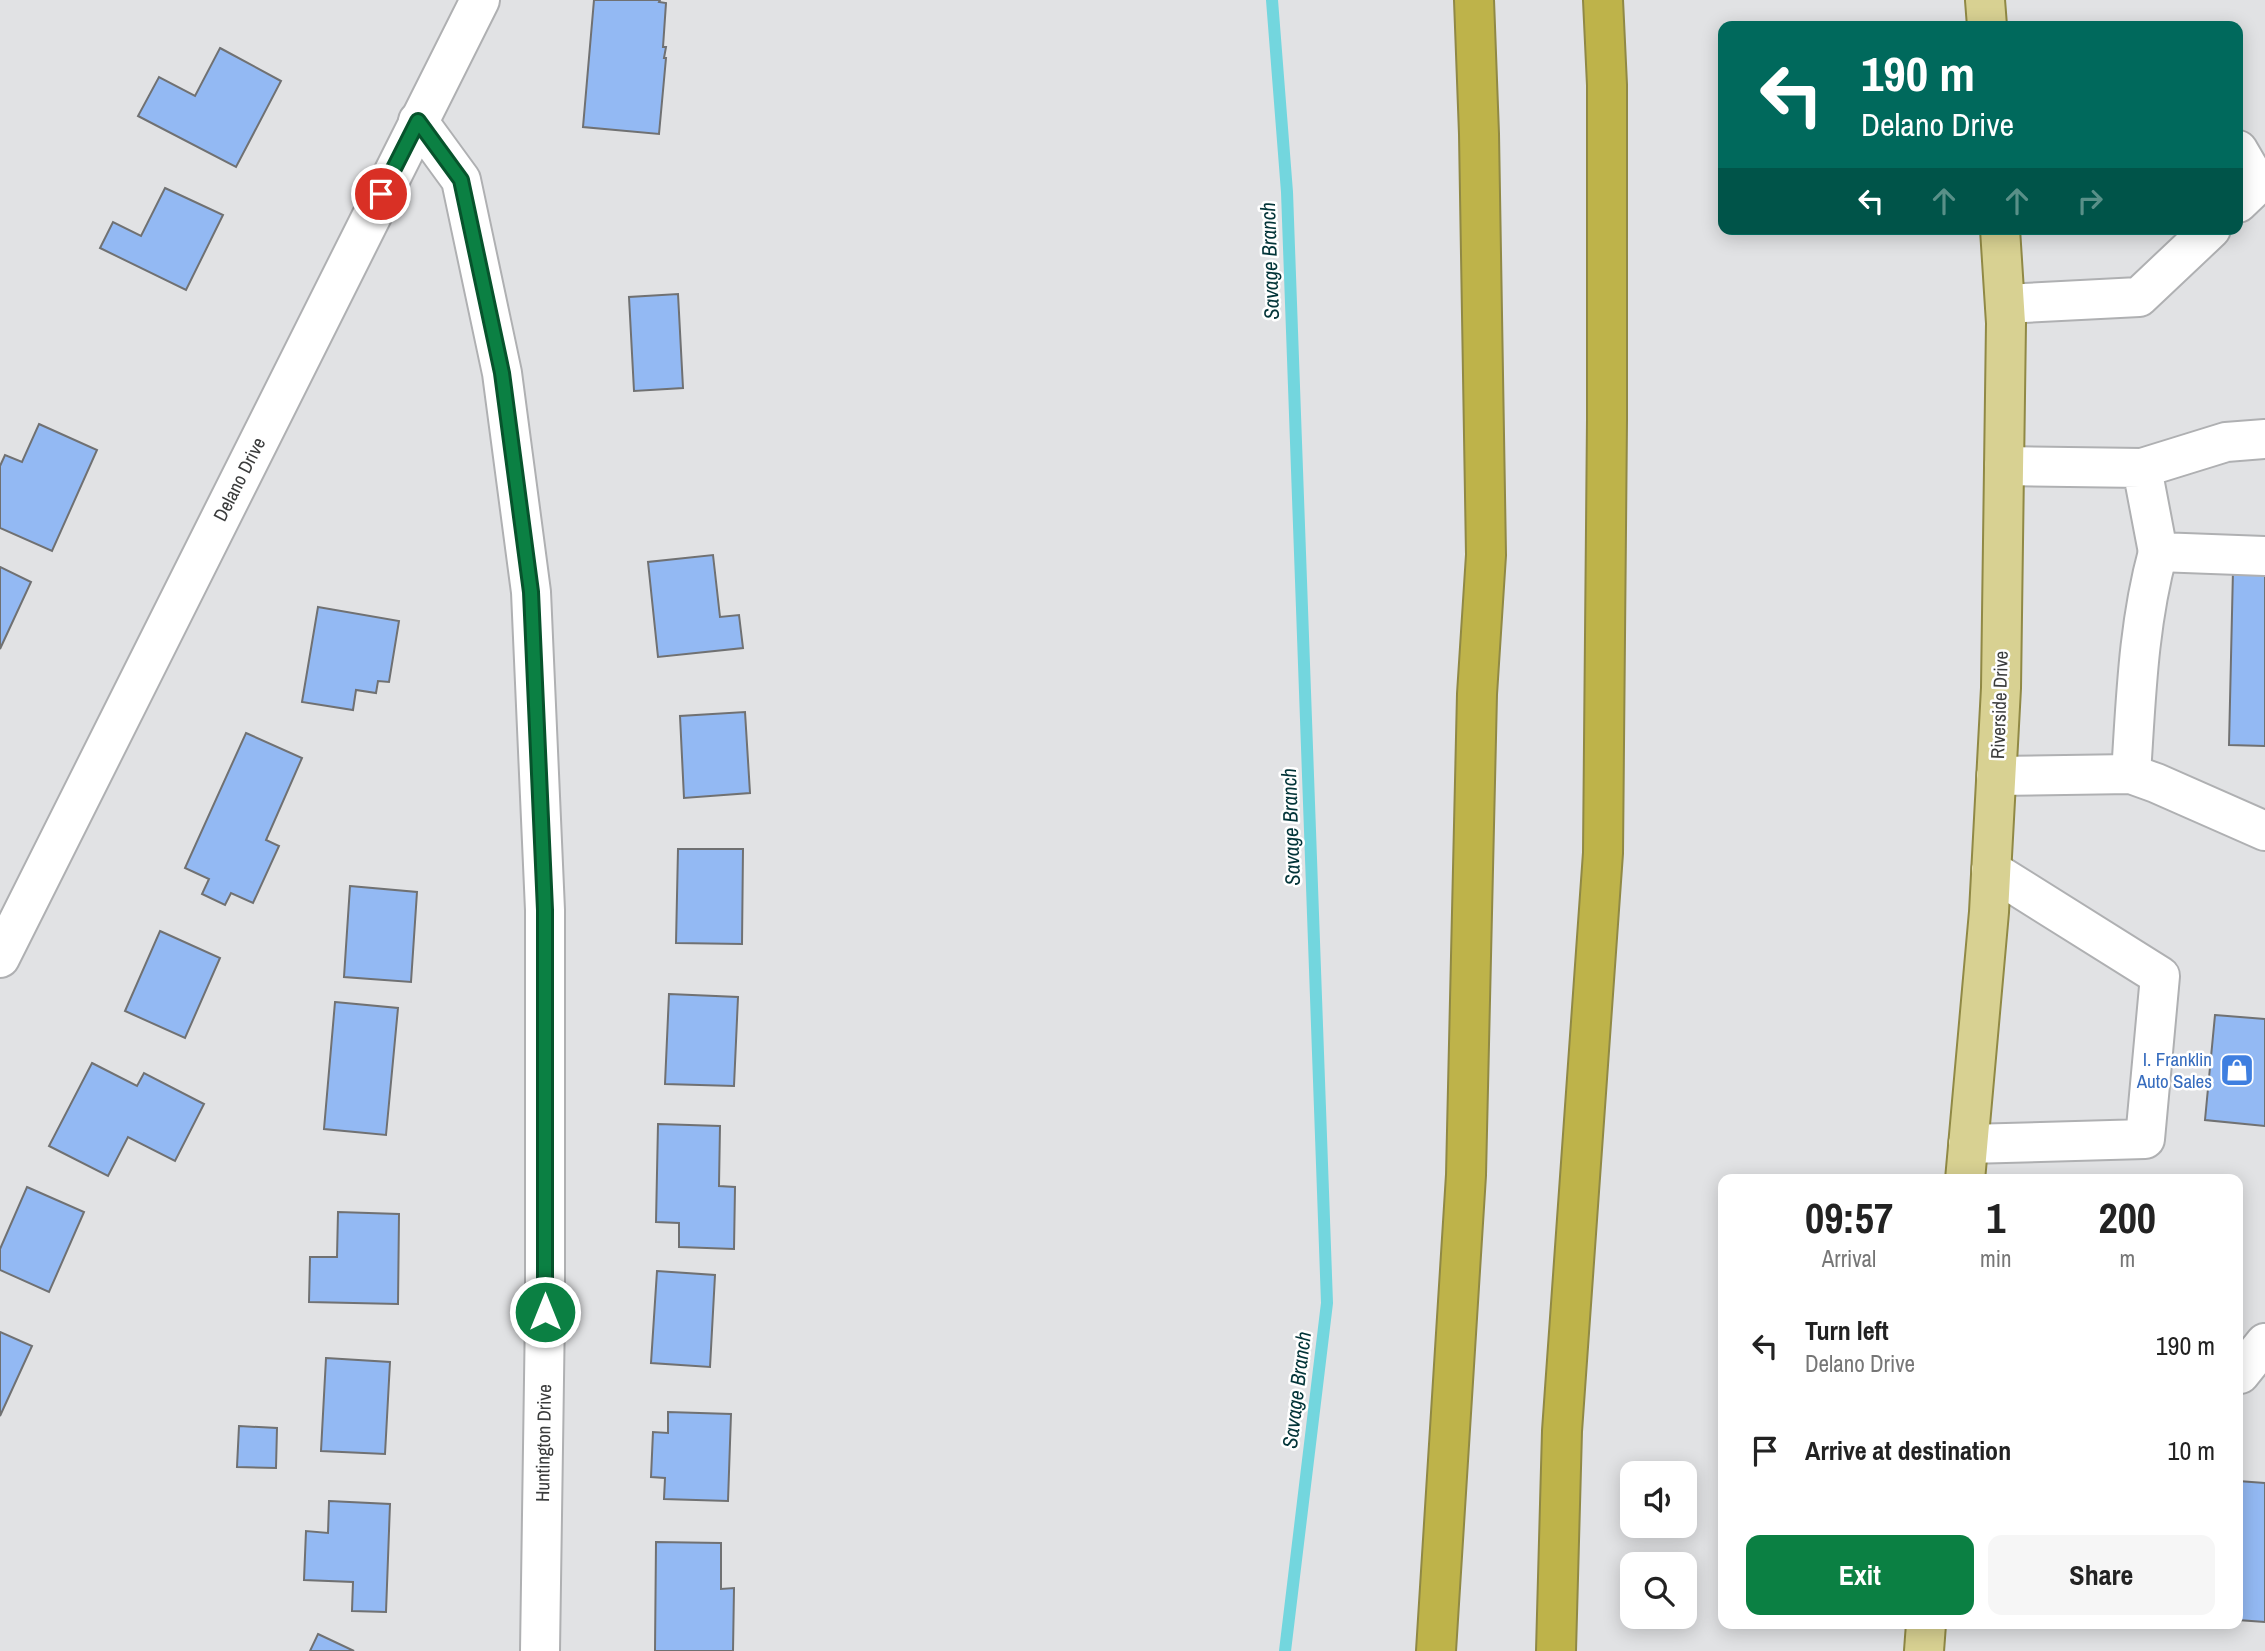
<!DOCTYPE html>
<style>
:root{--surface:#fff;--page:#f6f6f6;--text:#222;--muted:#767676;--accent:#0b8043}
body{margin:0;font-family:"Archivo Narrow",sans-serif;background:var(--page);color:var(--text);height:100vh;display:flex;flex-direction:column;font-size:26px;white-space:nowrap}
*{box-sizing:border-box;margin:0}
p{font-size:23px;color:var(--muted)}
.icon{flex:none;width:38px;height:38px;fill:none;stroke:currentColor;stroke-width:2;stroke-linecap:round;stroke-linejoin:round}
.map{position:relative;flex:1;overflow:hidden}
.side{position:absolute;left:1718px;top:1174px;width:525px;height:455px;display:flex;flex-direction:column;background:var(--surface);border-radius:14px;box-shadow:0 4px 18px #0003}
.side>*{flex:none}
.banner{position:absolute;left:1718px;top:21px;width:525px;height:214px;border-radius:14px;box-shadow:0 4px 18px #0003;background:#00695c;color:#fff;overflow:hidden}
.controls{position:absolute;left:1620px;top:1461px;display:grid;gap:14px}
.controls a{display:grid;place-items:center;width:77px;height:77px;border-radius:14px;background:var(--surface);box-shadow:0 4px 18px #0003;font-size:35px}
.pin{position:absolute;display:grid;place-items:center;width:60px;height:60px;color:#fff;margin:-30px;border:4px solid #fff;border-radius:50%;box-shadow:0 2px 7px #0007}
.me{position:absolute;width:77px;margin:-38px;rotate:0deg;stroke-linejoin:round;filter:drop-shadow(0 0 5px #0008)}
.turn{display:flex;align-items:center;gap:24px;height:147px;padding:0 28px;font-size:32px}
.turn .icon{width:91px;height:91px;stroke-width:2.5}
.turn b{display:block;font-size:49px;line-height:60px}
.lanes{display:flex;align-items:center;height:66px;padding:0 28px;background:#0003;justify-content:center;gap:35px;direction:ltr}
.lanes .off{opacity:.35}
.eta{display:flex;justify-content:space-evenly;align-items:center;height:119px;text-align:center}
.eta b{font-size:42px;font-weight:700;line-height:49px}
.cta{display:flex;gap:14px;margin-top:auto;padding:14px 28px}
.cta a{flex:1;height:80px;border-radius:14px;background:var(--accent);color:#fff;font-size:28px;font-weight:700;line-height:80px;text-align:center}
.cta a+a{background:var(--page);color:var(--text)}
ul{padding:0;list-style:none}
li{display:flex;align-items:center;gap:21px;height:105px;padding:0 28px}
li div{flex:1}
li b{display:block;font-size:26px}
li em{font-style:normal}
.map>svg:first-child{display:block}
</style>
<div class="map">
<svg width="2265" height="1651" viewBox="0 0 2265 1651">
<rect width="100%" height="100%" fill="#e1e2e4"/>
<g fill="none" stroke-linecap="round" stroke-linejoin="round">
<!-- stream -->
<path stroke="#73d6de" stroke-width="12" d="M 1272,0 L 1287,192 L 1327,1303 L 1285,1651"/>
</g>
<!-- building -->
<g fill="#93b9f3" stroke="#707172" stroke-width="2">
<path d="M 594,0 L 660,0 L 659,2 L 666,3 L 663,47 L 666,47 L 664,58 L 666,58 L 659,134 L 583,127 Z"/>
<path d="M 220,48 L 281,81 L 236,167 L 138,116 L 159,77 L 195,96 Z"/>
<path d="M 165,188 L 223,215 L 186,290 L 100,248 L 113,222 L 141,236 Z"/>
<path d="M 678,294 L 683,388 L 634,391 L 629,297 Z"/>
<path d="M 39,424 L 97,450 L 52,551 L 0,528 L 0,466 L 5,455 L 22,462 Z"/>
<path d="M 713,555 L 720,617 L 739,615 L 743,648 L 658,657 L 648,562 Z"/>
<path d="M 0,567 L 31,582 L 0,649 Z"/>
<path d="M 2233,570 L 2265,571 L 2265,746 L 2229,745 Z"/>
<path d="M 318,607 L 399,621 L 389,682 L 378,681 L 376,693 L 356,690 L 353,710 L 302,702 Z"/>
<path d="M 745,712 L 750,793 L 684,798 L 680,716 Z"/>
<path d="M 246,733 L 302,758 L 266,840 L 279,846 L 253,903 L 231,893 L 225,905 L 202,894 L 209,879 L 185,868 Z"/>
<path d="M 678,849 L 743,849 L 742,944 L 676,943 Z"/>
<path d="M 350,886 L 417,892 L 411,982 L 344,977 Z"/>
<path d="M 160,931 L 220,958 L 185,1038 L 125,1011 Z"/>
<path d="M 669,994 L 738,997 L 734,1086 L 665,1084 Z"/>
<path d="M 335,1002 L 398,1008 L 386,1135 L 324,1129 Z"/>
<path d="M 2215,1015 L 2265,1019 L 2265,1126 L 2205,1120 Z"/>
<path d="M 92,1063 L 137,1086 L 144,1073 L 204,1104 L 175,1161 L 128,1137 L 108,1176 L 49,1146 Z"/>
<path d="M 658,1124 L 720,1126 L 719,1186 L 735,1187 L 734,1249 L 679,1247 L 679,1223 L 656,1222 Z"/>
<path d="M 27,1187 L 84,1212 L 49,1292 L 0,1270 L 0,1249 Z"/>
<path d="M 338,1212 L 399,1214 L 398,1304 L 309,1302 L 310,1257 L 337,1257 Z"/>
<path d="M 657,1271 L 715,1275 L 710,1367 L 651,1363 Z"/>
<path d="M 0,1332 L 32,1346 L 0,1416 Z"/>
<path d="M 326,1358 L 390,1362 L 385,1454 L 321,1451 Z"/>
<path d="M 668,1412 L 731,1414 L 728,1501 L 664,1499 L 665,1478 L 651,1477 L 653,1432 L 668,1433 Z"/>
<path d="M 239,1426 L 277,1428 L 276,1468 L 237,1467 Z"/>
<path d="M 2238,1481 L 2265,1483 L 2265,1622 L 2238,1620 Z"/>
<path d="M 329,1501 L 390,1504 L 386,1612 L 352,1611 L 353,1582 L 304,1580 L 306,1531 L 328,1533 Z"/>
<path d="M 656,1542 L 721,1543 L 721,1589 L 734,1588 L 733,1651 L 655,1651 Z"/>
<path d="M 318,1634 L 354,1651 L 310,1651 Z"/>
</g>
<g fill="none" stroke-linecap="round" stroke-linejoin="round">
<!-- minor casing -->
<g stroke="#afb0b2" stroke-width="42">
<g id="minor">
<path d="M 418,121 L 461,180 L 502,373 L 531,592 L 545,910 L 545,1312 L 540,1651"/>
<path d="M 2238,150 L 2258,184 L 2238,203"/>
<path d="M 2005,304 L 2139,297 L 2211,229"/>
<path d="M 2004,466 L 2142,468 L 2158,552 L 2265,556"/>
<path d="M 2142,468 L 2226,442 L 2265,439"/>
<path d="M 2131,774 C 2136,699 2138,625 2158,552"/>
<path d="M 1996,776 L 2131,774 L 2156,783 L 2265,831"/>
<path d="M 0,958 L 480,0"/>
<path d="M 1968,1144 L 2145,1139 L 2160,976 L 1991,870"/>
<path d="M 2240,1374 L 2265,1343"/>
</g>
</g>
<!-- major casing -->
<g stroke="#908945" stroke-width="42">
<g id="major">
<path d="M 1985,0 L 1987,26"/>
<path d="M 1965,1180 L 1989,912 L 2001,688 L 2006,323 L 2000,229"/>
<path d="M 1924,1651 L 1926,1624"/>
</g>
</g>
<!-- highway casing -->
<g stroke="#908945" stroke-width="42">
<g id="highway">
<path d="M 1436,1651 L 1466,1175 L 1477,694 L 1486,555 L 1479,134 L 1474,0"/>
<path d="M 1556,1651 L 1562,1431 L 1603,853 L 1607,420 L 1607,85 L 1603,0"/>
</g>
</g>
<!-- minor -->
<use href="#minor" stroke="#fff" stroke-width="38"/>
<!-- major -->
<use href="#major" stroke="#d8d192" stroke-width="38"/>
<!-- highway -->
<use href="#highway" stroke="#beb34a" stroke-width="38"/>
</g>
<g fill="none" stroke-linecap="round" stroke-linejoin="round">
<!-- route casing -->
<g stroke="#07532c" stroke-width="18">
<path id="route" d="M 381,194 L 418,121 L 461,180 L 502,373 L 531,592 L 545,910 L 545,1312"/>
</g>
<!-- route -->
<use href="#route" stroke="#0b8043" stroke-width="12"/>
</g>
<!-- icons -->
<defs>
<g id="shop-square" transform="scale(1.75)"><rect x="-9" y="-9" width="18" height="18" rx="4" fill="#3f7fe0" stroke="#fff"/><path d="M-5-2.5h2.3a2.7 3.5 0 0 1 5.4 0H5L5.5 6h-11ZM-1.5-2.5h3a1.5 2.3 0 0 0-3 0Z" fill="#fff"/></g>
</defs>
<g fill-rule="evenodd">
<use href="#shop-square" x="2237" y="1070"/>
</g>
<g text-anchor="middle" stroke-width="5" stroke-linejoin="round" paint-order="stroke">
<!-- street labels -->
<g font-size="19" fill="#3b3c3c" stroke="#fff">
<text transform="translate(239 479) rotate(-63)" y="7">Delano Drive</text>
<text transform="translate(1999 705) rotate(-88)" y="7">Riverside Drive</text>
<text transform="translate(543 1443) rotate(-89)" y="7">Huntington Drive</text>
</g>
<!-- shop labels -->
<g font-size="19" fill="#366cbe" stroke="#fff" text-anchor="end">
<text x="2212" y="1066">I. Franklin<tspan x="2212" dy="22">Auto Sales</tspan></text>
</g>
<!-- water labels -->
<g font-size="21" font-style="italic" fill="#023438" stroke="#fff">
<text transform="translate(1270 261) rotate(-92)" y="7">Savage Branch</text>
<text transform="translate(1291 827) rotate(-92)" y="7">Savage Branch</text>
<text transform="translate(1297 1390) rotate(-83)" y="7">Savage Branch</text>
</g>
</g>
</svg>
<div class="controls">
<a><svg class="icon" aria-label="sound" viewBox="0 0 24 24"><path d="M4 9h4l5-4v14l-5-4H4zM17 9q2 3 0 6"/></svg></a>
<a><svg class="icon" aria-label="search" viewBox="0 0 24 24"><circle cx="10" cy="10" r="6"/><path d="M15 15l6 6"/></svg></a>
</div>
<div class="pin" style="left:381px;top:194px;background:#d93025"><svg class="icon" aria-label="arrive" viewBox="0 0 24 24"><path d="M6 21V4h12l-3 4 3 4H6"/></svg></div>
<svg class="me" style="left:545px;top:1312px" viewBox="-20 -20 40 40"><circle r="17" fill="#0b8043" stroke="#fff" stroke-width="3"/><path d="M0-11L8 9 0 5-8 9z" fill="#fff"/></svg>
<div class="banner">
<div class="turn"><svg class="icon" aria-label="left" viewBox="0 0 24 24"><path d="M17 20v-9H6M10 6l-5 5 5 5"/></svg><div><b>190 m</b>Delano Drive</div></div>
<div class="lanes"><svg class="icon" aria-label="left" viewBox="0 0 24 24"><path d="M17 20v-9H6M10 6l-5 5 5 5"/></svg><svg class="icon off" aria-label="ahead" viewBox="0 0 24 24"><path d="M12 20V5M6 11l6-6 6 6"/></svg><svg class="icon off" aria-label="ahead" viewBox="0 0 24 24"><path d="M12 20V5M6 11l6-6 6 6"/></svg><svg class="icon off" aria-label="right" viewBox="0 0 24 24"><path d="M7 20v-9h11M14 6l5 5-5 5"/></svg></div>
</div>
<section class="side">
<div class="eta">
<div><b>09:57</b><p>Arrival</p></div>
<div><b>1</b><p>min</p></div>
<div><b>200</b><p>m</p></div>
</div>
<ul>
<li><svg class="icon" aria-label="left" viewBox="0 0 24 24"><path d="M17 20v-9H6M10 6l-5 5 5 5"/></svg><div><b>Turn left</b><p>Delano Drive</p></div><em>190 m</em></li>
<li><svg class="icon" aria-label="arrive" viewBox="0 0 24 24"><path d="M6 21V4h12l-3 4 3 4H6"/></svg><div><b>Arrive at destination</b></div><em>10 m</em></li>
</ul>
<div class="cta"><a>Exit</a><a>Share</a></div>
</section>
</div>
